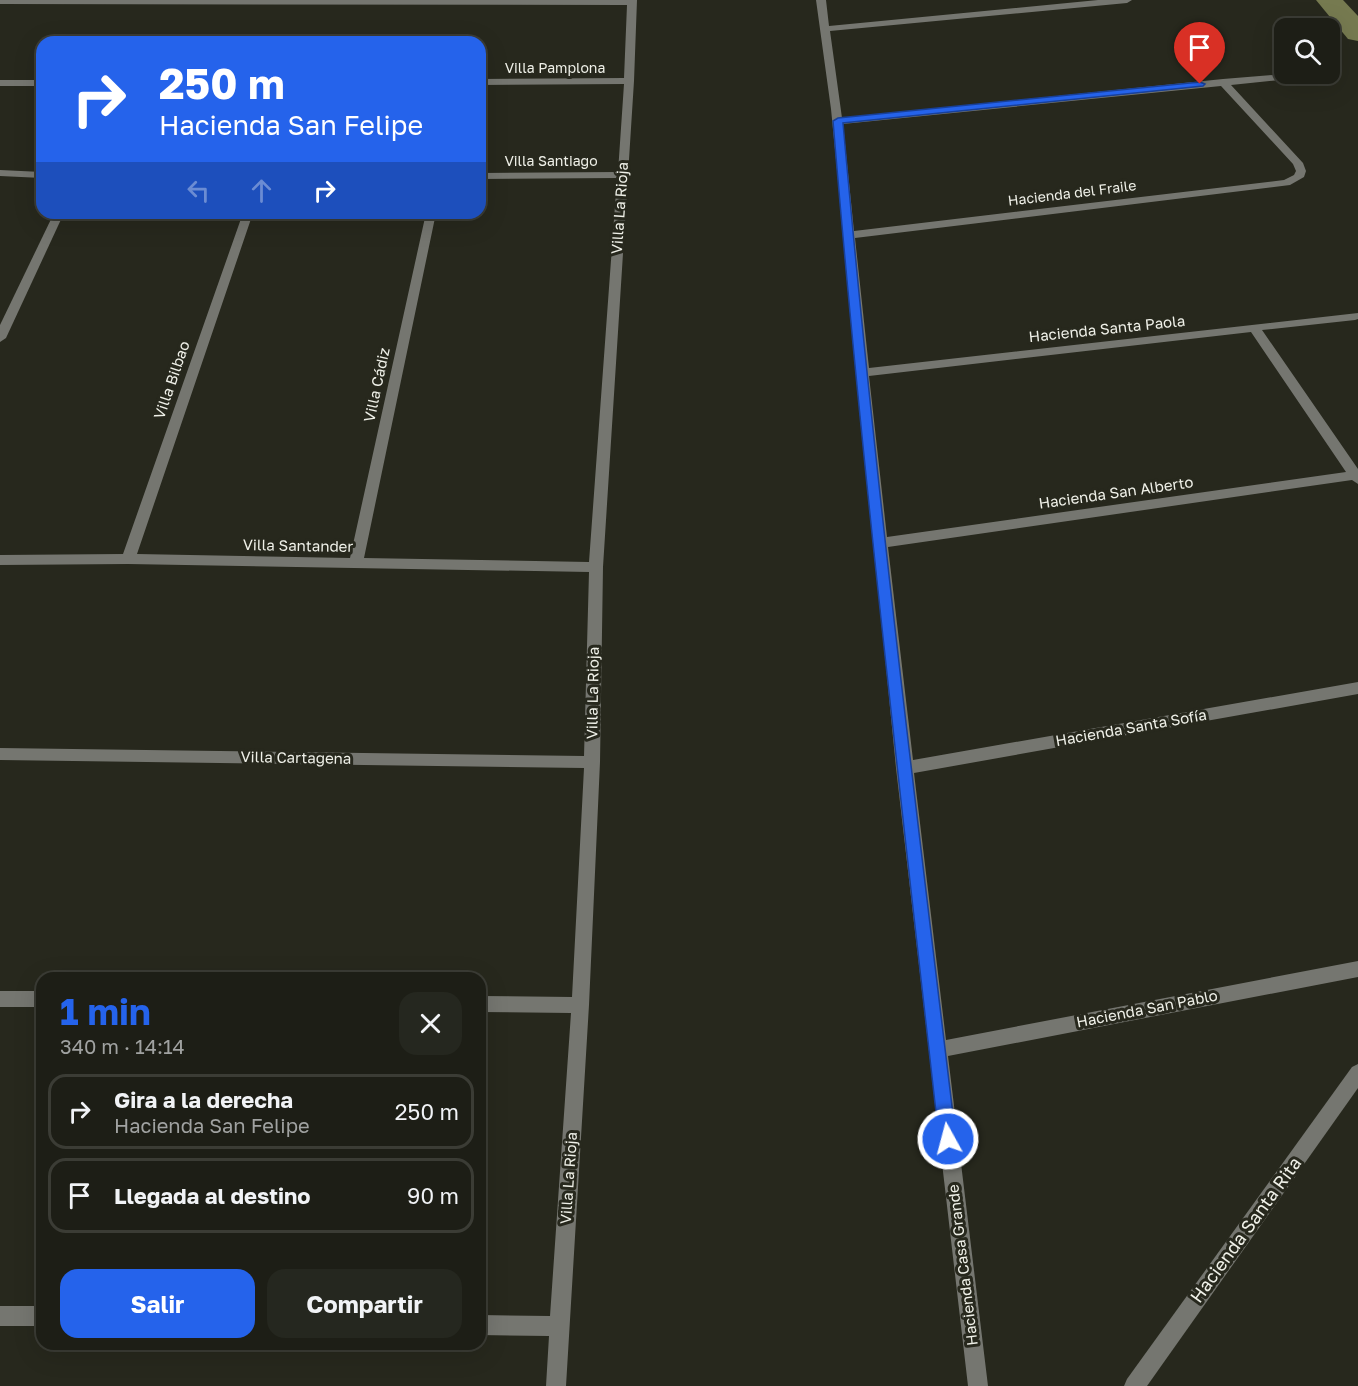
<!DOCTYPE html>
<html lang="es">
<meta charset="utf-8">
<style>
:root{--surface:#1d1e16;--page:#25271f;--text:#f1f3f6;--muted:#a0a2a1;--line:#3b3c35;--accent:#2563eb}
body{margin:0;font-family:"Golos Text",sans-serif;background:var(--page);color:var(--text);height:100vh;display:flex;flex-direction:column;font-size:22px;white-space:nowrap}
*{box-sizing:border-box;margin:0}
p{font-size:20px;color:var(--muted)}
.icon{flex:none;width:33px;height:33px;fill:none;stroke:currentColor;stroke-width:2;stroke-linecap:round;stroke-linejoin:round}
.map{position:relative;flex:1;overflow:hidden}
.details{position:absolute;left:36px;top:972px;width:450px;height:378px;display:flex;flex-direction:column;background:var(--surface);border-radius:18px;box-shadow:0 6px 24px #0002,0 0 0 2px var(--line)}
.details>*{flex:none}
.top-card{position:absolute;left:36px;top:36px;width:450px;height:183px;border-radius:18px;box-shadow:0 6px 24px #0002,0 0 0 2px var(--line);background:#2563eb;color:#fff;overflow:hidden}
.controls{position:absolute;left:1274px;top:18px;display:grid;gap:12px}
.controls a{display:grid;place-items:center;width:66px;height:66px;border-radius:12px;background:var(--surface);box-shadow:0 6px 24px #0002,0 0 0 2px var(--line);font-size:30px}
.pin{position:absolute;display:grid;place-items:center;width:51px;height:51px;color:#fff;margin:-62px -26px;border-radius:50% 50% 50% 0;rotate:-45deg;box-shadow:0 0 6px #0007}
.pin .icon{rotate:45deg}
.me{position:absolute;width:66px;margin:-33px;rotate:353deg;stroke-linejoin:round;filter:drop-shadow(0 0 4px #0008)}
.turn{display:flex;align-items:center;gap:21px;height:126px;padding:0 24px;font-size:27px}
.turn .icon{width:78px;height:78px;stroke-width:2.5}
.turn b{display:block;font-size:42px;line-height:51px}
.lanes{display:flex;align-items:center;height:57px;padding:0 24px;background:#0003;justify-content:center;gap:30px;direction:ltr}
.lanes .off{opacity:.35}
.round{display:grid;place-items:center;flex:none;width:63px;height:63px;border-radius:18px;background:var(--page)}
.overview{display:flex;align-items:center;justify-content:space-between;height:102px;padding:0 24px}
h1{font-size:36px;font-weight:700;line-height:45px;color:var(--accent)}
.cta{display:flex;gap:12px;margin-top:auto;padding:12px 24px}
.cta a{flex:1;height:69px;border-radius:18px;background:var(--accent);color:#fff;font-size:24px;font-weight:700;line-height:69px;text-align:center}
.cta a+a{background:var(--page);color:var(--text)}
ul{padding:0;list-style:none}
li{display:flex;align-items:center;gap:18px;height:75px;margin:0 12px 9px;padding:0 12px;border:3px solid var(--line);border-radius:18px}
li div{flex:1}
li b{display:block;font-size:22px}
li em{font-style:normal}
.map>svg:first-child{display:block}
</style>
<div class="map">
<svg width="1358" height="1386" viewBox="0 0 1358 1386">
<rect width="100%" height="100%" fill="#27281d"/>
<g fill="none" stroke-linecap="round" stroke-linejoin="round">
<!-- canal -->
<path fill="#767a50" fill-rule="evenodd" d="M 1316,0 L 1343,0 L 1358,16 L 1358,41 L 1348,39 Z"/>
<!-- minor -->
<g fill="#757670" fill-rule="evenodd">
<path d="M 0,0 L 637,0 L 634,81 L 603,567 L 600,762 L 589,1005 L 566,1386 L 546,1386 L 549,1336 L 480,1335 L 480,1315 L 550,1316 L 571,1013 L 480,1012 L 480,996 L 572,997 L 584,768 L 0,760 L 0,748 L 584,756 L 589,572 L 128,564 L 0,565 L 0,555 L 123,554 L 243,213 L 253,213 L 137,554 L 350,558 L 426,213 L 436,213 L 364,558 L 589,562 L 617,178 L 480,179 L 480,173 L 618,172 L 624,84 L 480,85 L 480,79 L 624,78 L 627,5 L 0,4 Z"/>
<path d="M 816,0 L 826,0 L 829,26 L 1098,0 L 1132,0 L 1127,3 L 830,31 L 842,118 L 1223,79 L 1285,74 L 1314,74 L 1309,77 L 1231,85 L 1303,163 L 1306,171 L 1304,177 L 1290,185 L 855,238 L 869,368 L 1358,313 L 1358,319 L 1355,320 L 1262,330 L 1358,469 L 1358,484 L 1352,480 L 888,547 L 913,760 L 1358,682 L 1358,694 L 914,773 L 946,1040 L 1358,961 L 1358,977 L 948,1056 L 988,1386 L 968,1386 L 896,768 L 831,109 ZM 1221,86 L 1293,164 L 1296,171 L 1294,175 L 1284,180 L 854,231 L 843,124 ZM 1251,332 L 1346,472 L 887,537 L 869,376 Z"/>
<rect x="0" y="80" width="42" height="6"/>
<path d="M 0,170 L 42,172 L 42,178 L 0,176 Z"/>
<path d="M 54,213 L 64,213 L 6,338 L 0,342 L 0,325 Z"/>
<rect x="0" y="991" width="42" height="16"/>
<path d="M 1358,1064 L 1358,1088 L 1147,1386 L 1124,1386 L 1127,1379 L 1352,1067 Z"/>
<rect x="0" y="1306" width="42" height="20"/>
</g>
</g>
<!-- route -->
<path fill="#2563eb" stroke="#184099" stroke-width="1.5" d="M 1200,82 L 1205,84 L 1203,86 L 843,123 C 873,462 915,801 956,1139 L 954,1145 L 948,1148 L 942,1145 L 939,1139 C 901,800 861,461 833,121 L 838,118 Z"/>
<g text-anchor="middle" stroke-width="6" stroke-linejoin="round" paint-order="stroke">
<!-- far-street labels -->
<g font-size="14" fill="#eff0e8" stroke="#27281d">
<text x="555" y="73">Villa Pamplona</text>
<text x="551" y="166">Villa Santiago</text>
<text transform="translate(1072 193) rotate(-7)" y="5">Hacienda del Fraile</text>
</g>
<!-- street labels -->
<g font-size="15" fill="#eff0e8" stroke="#27281d">
<text transform="translate(620 208) rotate(-86)" y="5">Villa La Rioja</text>
<text transform="translate(1107 329) rotate(-6)" y="5">Hacienda Santa Paola</text>
<text transform="translate(172 380) rotate(-71)" y="5">Villa Bilbao</text>
<text transform="translate(377 385) rotate(-78)" y="5">Villa Cádiz</text>
<text transform="translate(1116 493) rotate(-8)" y="5">Hacienda San Alberto</text>
<text transform="translate(298 546) rotate(1)" y="5">Villa Santander</text>
<text transform="translate(593 693) rotate(-89)" y="5">Villa La Rioja</text>
<text transform="translate(1131 728) rotate(-10)" y="5">Hacienda Santa Sofía</text>
<text transform="translate(296 758) rotate(1)" y="5">Villa Cartagena</text>
<text transform="translate(1147 1009) rotate(-11)" y="5">Hacienda San Pablo</text>
<text transform="translate(569 1178) rotate(-86)" y="5">Villa La Rioja</text>
<text transform="translate(963 1265) rotate(-97)" y="5">Hacienda Casa Grande</text>
</g>
<!-- near-street labels -->
<g font-size="18" fill="#eff0e8" stroke="#27281d">
<text transform="translate(1246 1230) rotate(-54)" y="6">Hacienda Santa Rita</text>
</g>
</g>
</svg>
<div class="controls">
<a><svg class="icon" aria-label="search" viewBox="0 0 24 24"><circle cx="10" cy="10" r="6"/><path d="M15 15l6 6"/></svg></a>
</div>
<div class="pin" style="left:1200px;top:84px;background:#d93025"><svg class="icon" aria-label="arrive" viewBox="0 0 24 24"><path d="M6 21V4h12l-3 4 3 4H6"/></svg></div>
<svg class="me" style="left:948px;top:1139px" viewBox="-20 -20 40 40"><circle r="17" fill="#2563eb" stroke="#fff" stroke-width="3"/><path d="M0-11L8 9 0 5-8 9z" fill="#fff"/></svg>
<div class="top-card">
<div class="turn"><svg class="icon" aria-label="right" viewBox="0 0 24 24"><path d="M7 20v-9h11M14 6l5 5-5 5"/></svg><div><b>250 m</b>Hacienda San Felipe</div></div>
<div class="lanes"><svg class="icon off" aria-label="left" viewBox="0 0 24 24"><path d="M17 20v-9H6M10 6l-5 5 5 5"/></svg><svg class="icon off" aria-label="ahead" viewBox="0 0 24 24"><path d="M12 20V5M6 11l6-6 6 6"/></svg><svg class="icon" aria-label="right" viewBox="0 0 24 24"><path d="M7 20v-9h11M14 6l5 5-5 5"/></svg></div>
</div>
<section class="details">
<div class="overview"><div><h1>1 min</h1><p>340 m · 14:14</p></div><a class="round"><svg class="icon" aria-label="close" viewBox="0 0 24 24"><path d="M6 6l12 12M18 6L6 18"/></svg></a></div>
<ul>
<li><svg class="icon" aria-label="right" viewBox="0 0 24 24"><path d="M7 20v-9h11M14 6l5 5-5 5"/></svg><div><b>Gira a la derecha</b><p>Hacienda San Felipe</p></div><em>250 m</em></li>
<li><svg class="icon" aria-label="arrive" viewBox="0 0 24 24"><path d="M6 21V4h12l-3 4 3 4H6"/></svg><div><b>Llegada al destino</b></div><em>90 m</em></li>
</ul>
<div class="cta"><a>Salir</a><a>Compartir</a></div>
</section>
</div>
